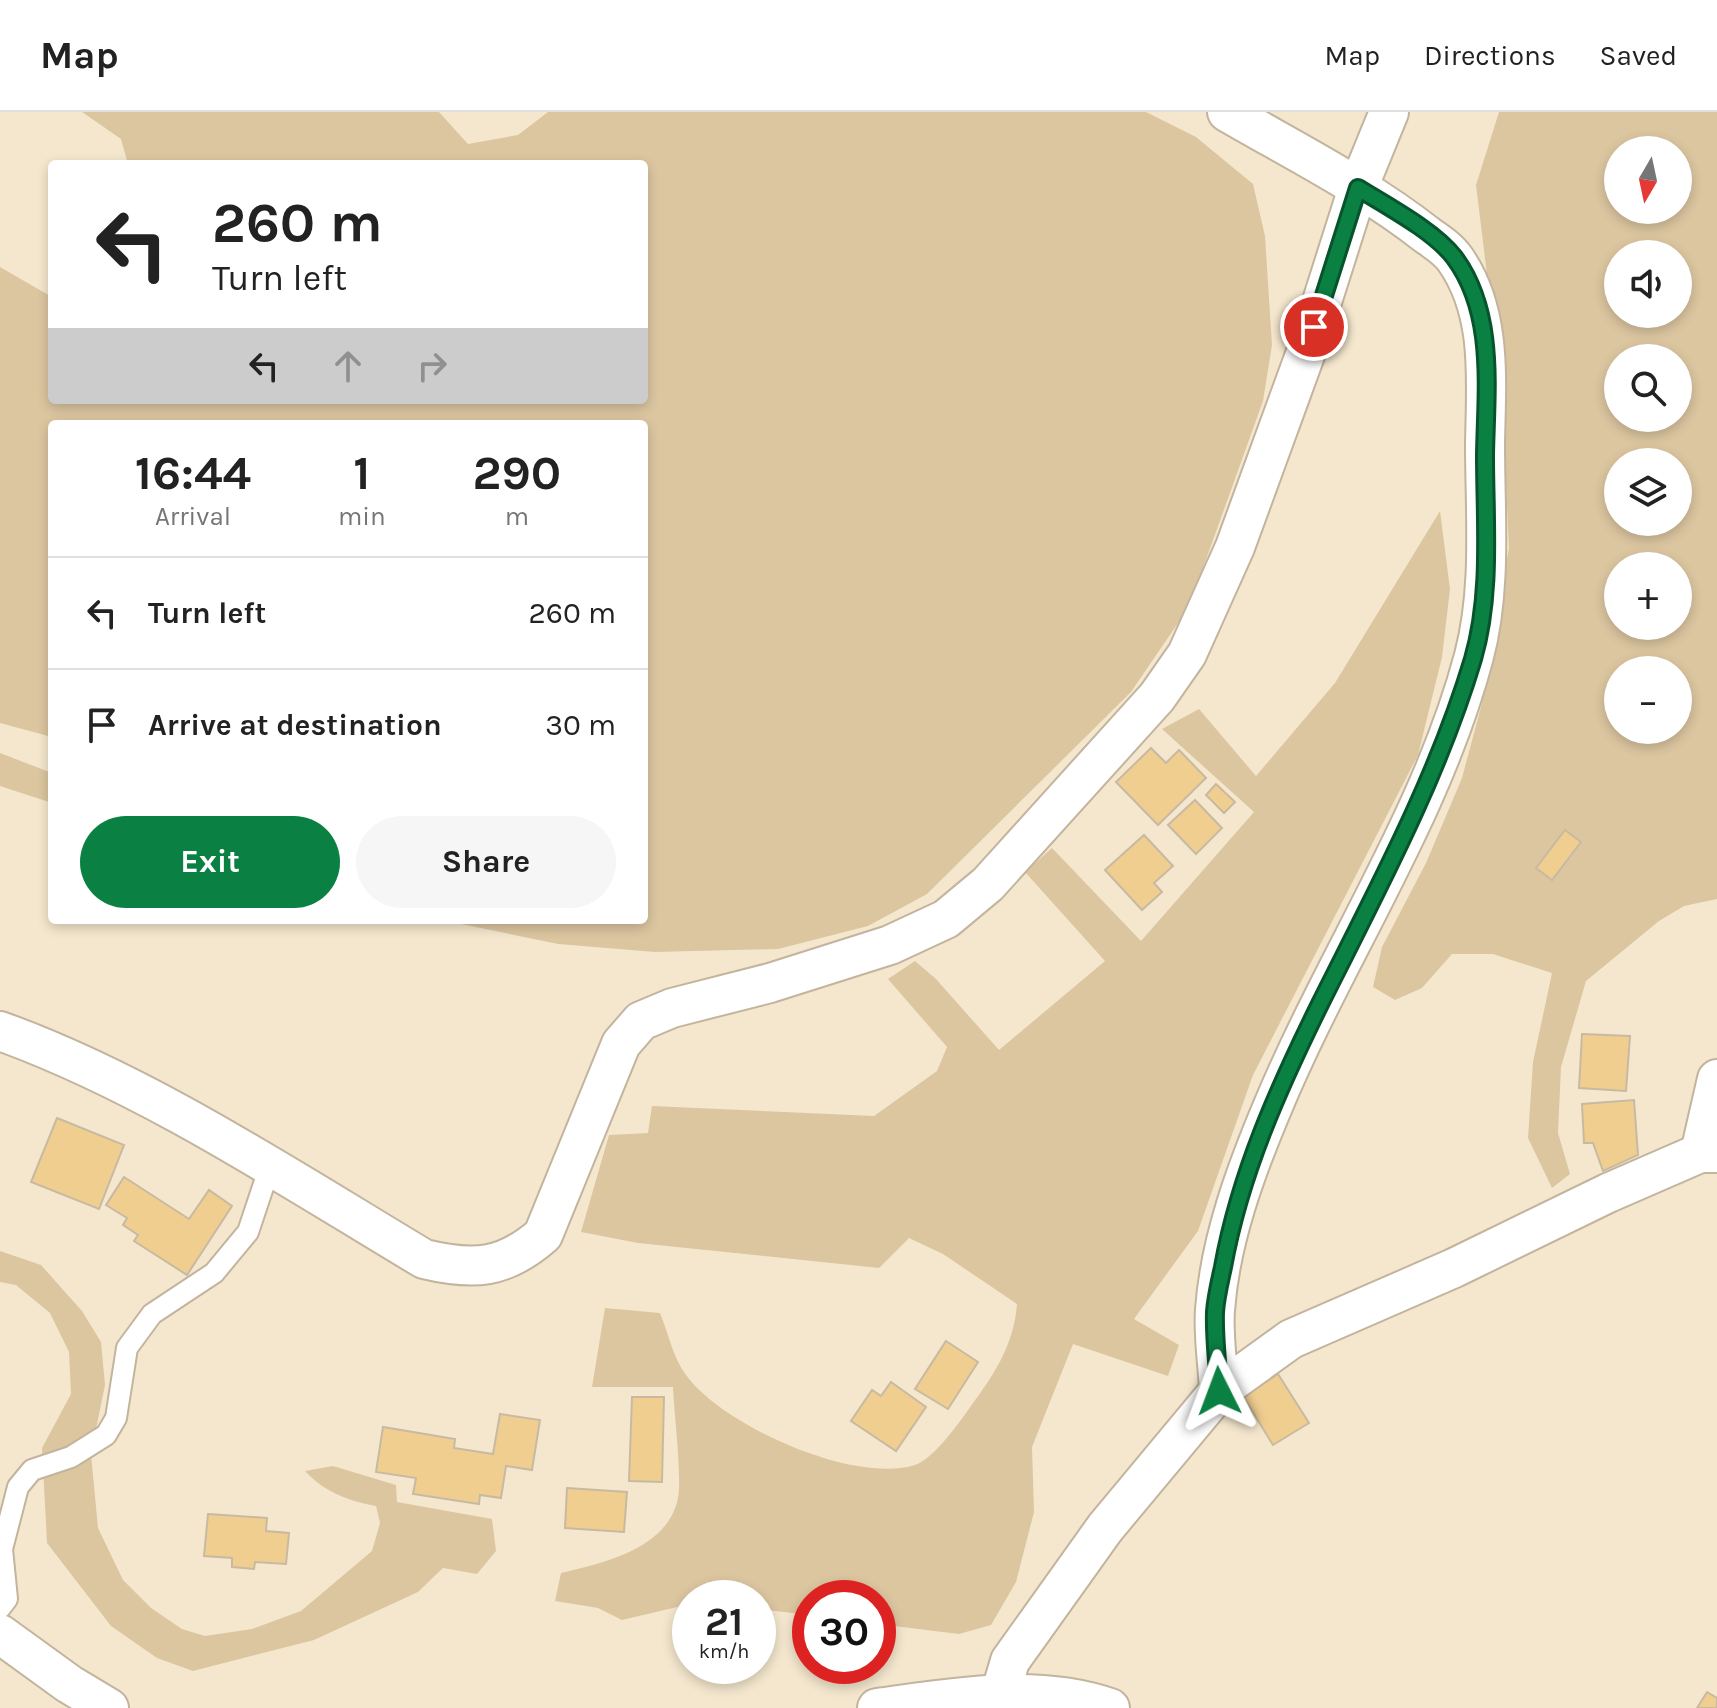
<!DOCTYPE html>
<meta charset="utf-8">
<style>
:root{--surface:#fff;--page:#f6f6f6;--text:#222;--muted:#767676;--line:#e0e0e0;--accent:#0b8043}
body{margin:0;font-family:Karla,sans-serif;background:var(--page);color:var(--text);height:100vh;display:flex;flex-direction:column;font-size:30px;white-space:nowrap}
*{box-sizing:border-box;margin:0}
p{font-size:26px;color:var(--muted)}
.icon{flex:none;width:44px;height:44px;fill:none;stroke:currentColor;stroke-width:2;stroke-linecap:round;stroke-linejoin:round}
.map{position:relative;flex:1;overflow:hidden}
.panel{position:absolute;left:48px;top:308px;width:600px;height:504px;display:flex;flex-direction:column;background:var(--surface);border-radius:8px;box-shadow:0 4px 12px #0003}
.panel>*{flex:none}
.banner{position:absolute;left:48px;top:48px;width:600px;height:244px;border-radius:8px;box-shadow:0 4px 12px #0003;background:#fff;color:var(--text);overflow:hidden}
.needle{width:52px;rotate:189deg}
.buttons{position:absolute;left:1604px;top:24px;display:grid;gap:16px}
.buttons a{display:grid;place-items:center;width:88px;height:88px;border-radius:50%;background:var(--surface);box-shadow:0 4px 12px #0003;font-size:40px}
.speed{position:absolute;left:672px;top:1468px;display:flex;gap:16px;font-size:40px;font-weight:700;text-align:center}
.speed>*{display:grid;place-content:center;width:104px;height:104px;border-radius:50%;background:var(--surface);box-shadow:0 4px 12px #0003;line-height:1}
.speed small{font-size:20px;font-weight:400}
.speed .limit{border:12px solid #d22;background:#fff;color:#111}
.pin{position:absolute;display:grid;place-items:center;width:68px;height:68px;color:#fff;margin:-34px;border:4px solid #fff;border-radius:50%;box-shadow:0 2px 8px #0007}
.me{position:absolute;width:88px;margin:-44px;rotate:357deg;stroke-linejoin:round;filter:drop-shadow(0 0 6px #0008)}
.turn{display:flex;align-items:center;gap:28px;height:168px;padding:0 32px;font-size:36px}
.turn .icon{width:104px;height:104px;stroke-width:2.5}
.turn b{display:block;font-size:56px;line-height:68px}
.lanes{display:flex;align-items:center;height:76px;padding:0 32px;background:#0003;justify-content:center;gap:40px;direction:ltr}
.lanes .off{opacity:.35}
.eta{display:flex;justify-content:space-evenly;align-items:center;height:136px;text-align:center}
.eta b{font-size:48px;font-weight:700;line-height:56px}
.button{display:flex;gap:16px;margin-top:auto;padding:16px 32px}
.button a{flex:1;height:92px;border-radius:48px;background:var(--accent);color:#fff;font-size:32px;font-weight:700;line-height:92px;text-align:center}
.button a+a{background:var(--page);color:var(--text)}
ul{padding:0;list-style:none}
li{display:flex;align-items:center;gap:24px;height:112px;padding:0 32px;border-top:2px solid var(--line)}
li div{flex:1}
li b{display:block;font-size:30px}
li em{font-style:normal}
header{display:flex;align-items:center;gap:48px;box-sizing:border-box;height:112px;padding:0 40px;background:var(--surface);border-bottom:2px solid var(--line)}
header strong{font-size:38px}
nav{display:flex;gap:44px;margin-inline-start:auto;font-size:28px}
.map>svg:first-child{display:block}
</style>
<header>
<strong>Map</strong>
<nav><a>Map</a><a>Directions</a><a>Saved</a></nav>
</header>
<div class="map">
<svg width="1717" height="1596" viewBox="0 0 1717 1596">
<rect width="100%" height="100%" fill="#f5e7ce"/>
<!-- green -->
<g fill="#dcc6a0" fill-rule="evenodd">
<path d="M 82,0 L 439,0 L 468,32 L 518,23 L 548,0 L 1146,0 L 1196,25 L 1253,72 L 1265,124 L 1272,233 L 1263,289 L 1189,495 L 1131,580 L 927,782 L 868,814 L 778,837 L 655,840 L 558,832 L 442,808 L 644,808 L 644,312 L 52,312 L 52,625 L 0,611 L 0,155 L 52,185 L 52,288 L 644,288 L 644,52 L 128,52 L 121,27 Z"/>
<path d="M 1499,0 L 1717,0 L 1717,787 L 1684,794 L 1659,809 L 1586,869 L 1561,955 L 1558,1021 L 1570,1062 L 1552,1076 L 1528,1026 L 1533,950 L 1552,861 L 1493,842 L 1452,842 L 1422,876 L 1395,888 L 1373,875 L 1382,835 L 1426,751 L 1462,666 L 1481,595 L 1509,436 L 1502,285 L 1476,73 ZM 1618,38 L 1678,38 L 1678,98 L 1618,98 ZM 1618,142 L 1678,142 L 1678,202 L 1618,202 ZM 1618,246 L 1678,246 L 1678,306 L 1618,306 ZM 1618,350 L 1678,350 L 1678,410 L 1618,410 ZM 1618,454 L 1678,454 L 1678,514 L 1618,514 ZM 1618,558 L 1678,558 L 1678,618 L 1618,618 Z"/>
<path d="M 1440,399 L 1450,477 L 1442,545 L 1418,643 L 1253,963 L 1198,1119 L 1134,1207 L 1179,1233 L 1168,1264 L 1073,1232 L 1032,1335 L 1034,1400 L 1016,1470 L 991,1513 L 959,1522 L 878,1512 L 878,1486 L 810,1486 L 810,1503 L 758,1497 L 758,1486 L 690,1486 L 690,1492 L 622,1508 L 598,1496 L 555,1489 L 561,1461 C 603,1451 668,1437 678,1386 C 682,1363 674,1301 673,1275 L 592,1275 L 605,1196 L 660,1201 C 668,1220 673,1246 686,1263 C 723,1314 854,1372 915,1353 C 934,1347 962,1307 973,1291 C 996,1260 1014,1231 1017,1192 L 943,1142 L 909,1126 L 879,1156 L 638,1131 L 581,1120 L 609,1023 L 648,1021 L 652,994 L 874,1004 L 937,959 L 947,935 L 888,867 L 915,849 L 936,867 L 999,938 L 1105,849 L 1025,760 L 1052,736 L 1141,829 L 1254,700 L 1162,617 L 1199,597 L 1256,664 L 1335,571 Z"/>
<path d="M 0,641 L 52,661 L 52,691 L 0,674 Z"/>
<path d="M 0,1139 L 41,1153 L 82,1199 L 101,1230 L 105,1273 L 91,1342 L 98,1416 L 123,1468 L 151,1496 L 182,1517 L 205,1524 L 252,1517 L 301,1499 L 372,1439 L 380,1411 L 376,1394 C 349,1389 324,1380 305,1359 L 333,1354 L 396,1373 L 397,1390 L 492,1407 L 496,1439 L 477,1462 L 443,1456 L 418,1480 L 314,1528 L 193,1559 L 157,1546 L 111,1514 L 47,1431 L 42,1336 L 71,1282 L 69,1240 L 50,1201 L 16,1173 L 0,1170 Z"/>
</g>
<!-- building -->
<g fill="#f0ce90" stroke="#c8baa2" stroke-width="2">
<path d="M 1151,636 L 1166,651 L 1179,638 L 1206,666 L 1158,713 L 1116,670 Z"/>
<path d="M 1216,672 L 1235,690 L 1224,701 L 1206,683 Z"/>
<path d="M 1195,688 L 1222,716 L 1196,742 L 1168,713 Z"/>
<path d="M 1565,718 L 1581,730 L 1552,768 L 1536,756 Z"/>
<path d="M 1144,723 L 1173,754 L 1154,771 L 1162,780 L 1142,798 L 1105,758 Z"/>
<path d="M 1582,922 L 1630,924 L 1626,979 L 1579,976 Z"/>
<path d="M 1634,988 L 1638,1043 L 1603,1059 L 1593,1031 L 1584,1031 L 1582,992 Z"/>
<path d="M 57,1006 L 124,1033 L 99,1097 L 31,1070 Z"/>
<path d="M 124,1065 L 189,1107 L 209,1078 L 232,1094 L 187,1163 L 134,1129 L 138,1123 L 123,1113 L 127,1106 L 106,1093 Z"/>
<path d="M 946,1229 L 978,1250 L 948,1297 L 915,1277 Z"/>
<path d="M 1278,1262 L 1309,1311 L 1273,1333 L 1243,1284 Z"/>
<path d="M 891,1270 L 926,1295 L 896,1339 L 851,1309 L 872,1278 L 881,1284 Z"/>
<path d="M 632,1285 L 664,1285 L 662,1370 L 629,1369 Z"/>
<path d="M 500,1302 L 540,1308 L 532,1358 L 506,1354 L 501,1386 L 480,1383 L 479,1392 L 413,1382 L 416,1366 L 376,1360 L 383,1315 L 455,1327 L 454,1336 L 493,1342 Z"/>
<path d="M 567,1376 L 627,1380 L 624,1420 L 565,1416 Z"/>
<path d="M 208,1402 L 267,1406 L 266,1419 L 289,1421 L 286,1452 L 255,1450 L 254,1457 L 232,1455 L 232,1446 L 204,1444 Z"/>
<path d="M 1707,1580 L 1717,1586 L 1717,1596 L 1697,1596 Z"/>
</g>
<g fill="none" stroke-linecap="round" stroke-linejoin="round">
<!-- service casing -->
<g stroke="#c2b49d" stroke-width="24">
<path id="service" d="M 0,1496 L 7,1487 L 2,1437 L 18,1375 L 32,1358 L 71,1345 L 106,1323 L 116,1306 L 127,1236 L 152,1202 L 214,1161 L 248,1120 L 270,1054"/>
</g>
<!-- minor casing -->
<g stroke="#c2b49d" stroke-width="42">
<g id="minor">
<path d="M 0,919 C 147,972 290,1067 424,1147 C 474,1159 504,1157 543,1123 L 621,932 L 641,909 L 672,896 L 770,871 L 890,833 L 946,807 L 988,772 L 1157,585 L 1187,542 L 1235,435 L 1305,243 L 1358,76 L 1389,0"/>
<path d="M 1700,1041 L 1717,967"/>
<path d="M 1219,1279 C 1218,1253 1213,1224 1215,1198 C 1220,1128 1246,1058 1273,994 C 1336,843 1432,703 1474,544 C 1492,476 1485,402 1485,332 C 1486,269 1493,201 1455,147 C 1448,137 1437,130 1427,123 C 1366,75 1294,39 1227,0"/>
<path d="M 0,1522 L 69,1572 L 109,1596"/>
<path d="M 1000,1583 L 1010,1549 L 1105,1416 L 1219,1279 L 1291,1227 L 1454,1156 L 1608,1081 L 1700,1041 L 1717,1041"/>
<path d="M 877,1596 C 952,1586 1037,1570 1110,1596"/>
</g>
</g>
<!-- service -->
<use href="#service" stroke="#fff" stroke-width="20"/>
<!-- minor -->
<use href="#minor" stroke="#fff" stroke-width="38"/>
</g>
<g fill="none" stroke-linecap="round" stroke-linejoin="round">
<!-- route casing -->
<g stroke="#07532c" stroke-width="20">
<path id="route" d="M 1219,1279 C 1218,1253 1214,1226 1215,1200 C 1216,1185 1220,1169 1223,1155 C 1240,1061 1279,975 1321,890 C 1377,778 1437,667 1473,547 C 1492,482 1485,410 1485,343 C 1486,278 1496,201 1454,145 C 1434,119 1387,94 1358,76 L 1314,215"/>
</g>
<!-- route -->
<use href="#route" stroke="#0b8043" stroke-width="14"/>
</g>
</svg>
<div class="buttons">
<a><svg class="needle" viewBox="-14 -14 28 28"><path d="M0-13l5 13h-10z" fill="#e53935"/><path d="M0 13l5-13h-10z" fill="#767676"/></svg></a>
<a><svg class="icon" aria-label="sound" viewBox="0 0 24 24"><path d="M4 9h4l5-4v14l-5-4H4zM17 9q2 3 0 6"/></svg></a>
<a><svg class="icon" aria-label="search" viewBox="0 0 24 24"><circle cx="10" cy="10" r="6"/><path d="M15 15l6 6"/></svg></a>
<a><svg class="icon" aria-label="layers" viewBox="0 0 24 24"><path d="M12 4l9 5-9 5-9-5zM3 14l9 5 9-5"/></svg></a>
<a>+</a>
<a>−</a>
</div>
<div class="speed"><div>21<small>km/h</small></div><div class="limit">30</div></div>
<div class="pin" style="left:1314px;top:215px;background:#d93025"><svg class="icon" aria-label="arrive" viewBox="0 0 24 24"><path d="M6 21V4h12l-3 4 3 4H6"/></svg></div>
<svg class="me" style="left:1219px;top:1279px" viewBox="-20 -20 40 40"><path d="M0-17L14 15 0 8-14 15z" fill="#0b8043" stroke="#fff" stroke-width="4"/></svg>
<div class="banner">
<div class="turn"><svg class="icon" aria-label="left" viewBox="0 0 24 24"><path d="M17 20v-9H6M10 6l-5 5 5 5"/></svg><div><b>260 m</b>Turn left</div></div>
<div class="lanes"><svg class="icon" aria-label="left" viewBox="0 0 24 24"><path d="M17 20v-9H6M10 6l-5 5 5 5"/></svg><svg class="icon off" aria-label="ahead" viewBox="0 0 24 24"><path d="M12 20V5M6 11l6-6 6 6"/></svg><svg class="icon off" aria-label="right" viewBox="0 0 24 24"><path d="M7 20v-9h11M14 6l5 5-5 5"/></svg></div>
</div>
<section class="panel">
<div class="eta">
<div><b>16:44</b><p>Arrival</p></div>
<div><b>1</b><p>min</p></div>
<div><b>290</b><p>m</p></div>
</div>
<ul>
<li><svg class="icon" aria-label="left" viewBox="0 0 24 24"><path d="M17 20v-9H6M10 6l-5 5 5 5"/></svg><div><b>Turn left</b></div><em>260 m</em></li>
<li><svg class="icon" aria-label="arrive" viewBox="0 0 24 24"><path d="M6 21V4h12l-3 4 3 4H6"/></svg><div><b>Arrive at destination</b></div><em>30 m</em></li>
</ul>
<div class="button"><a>Exit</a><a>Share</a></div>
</section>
</div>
